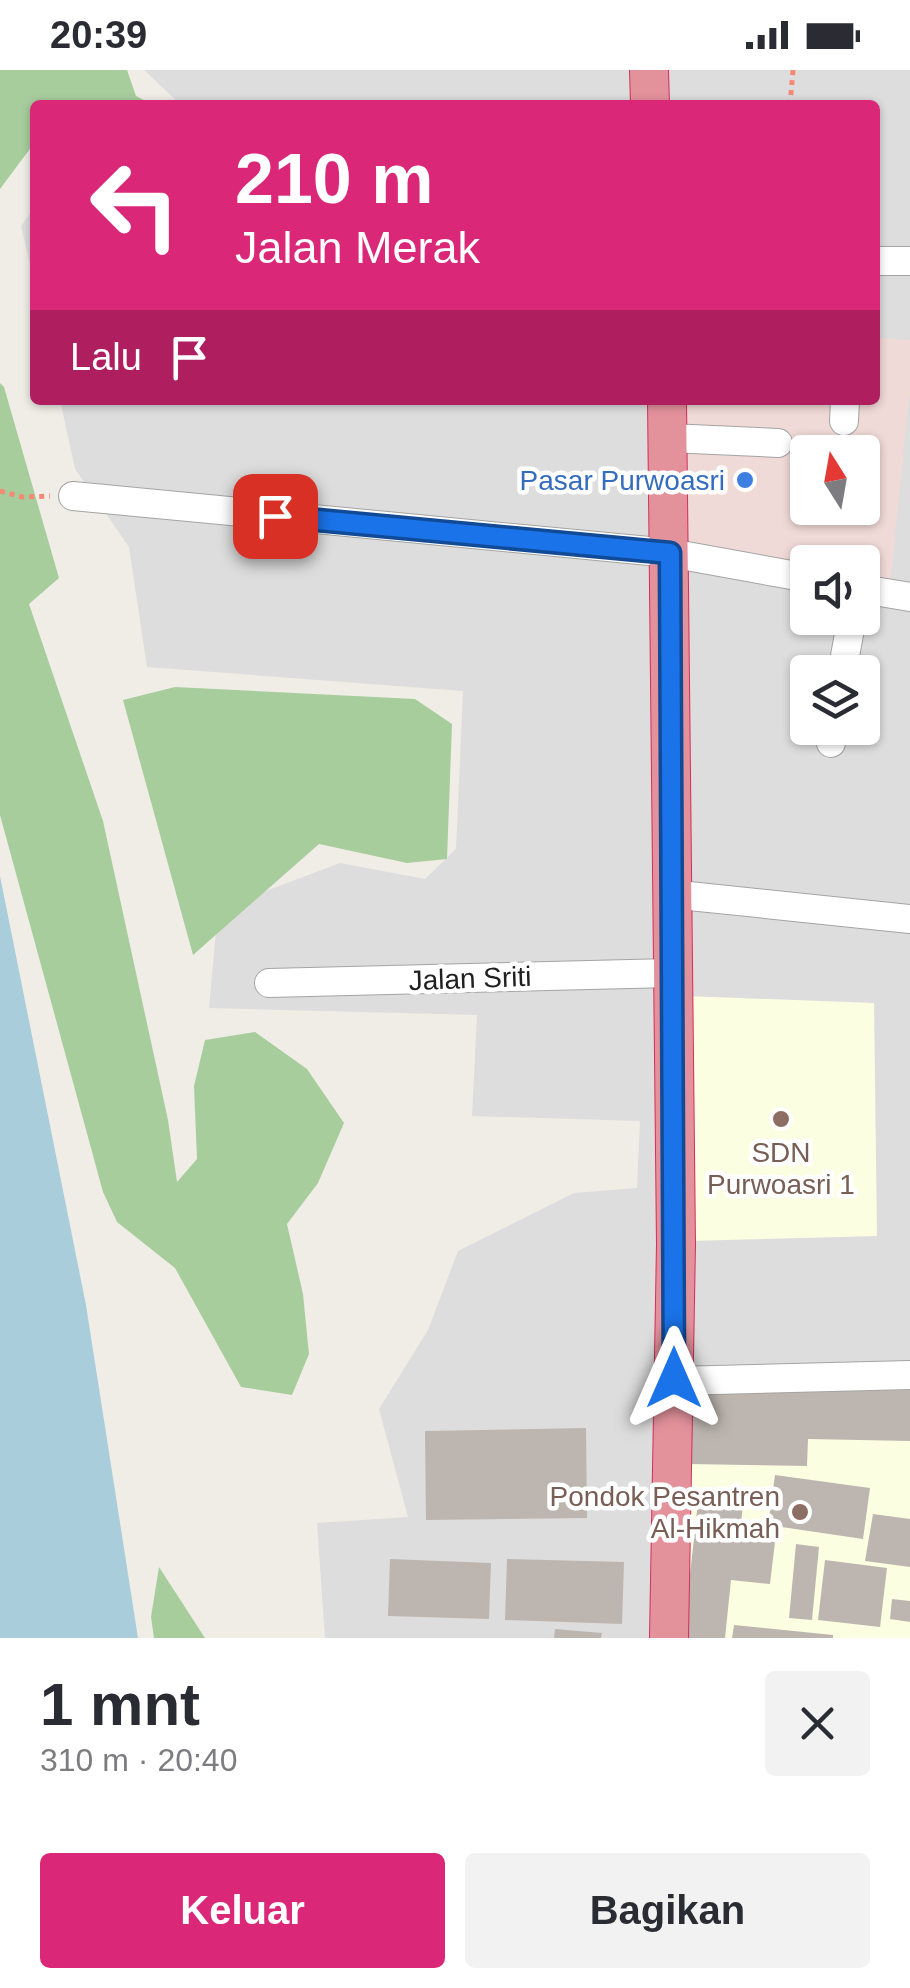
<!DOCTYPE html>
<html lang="id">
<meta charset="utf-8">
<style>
:root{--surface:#fff;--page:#f2f2f3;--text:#2b2b33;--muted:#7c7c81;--accent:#db2777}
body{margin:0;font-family:Arial,sans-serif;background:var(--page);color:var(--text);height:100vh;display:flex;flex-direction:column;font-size:38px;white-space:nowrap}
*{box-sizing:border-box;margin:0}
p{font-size:32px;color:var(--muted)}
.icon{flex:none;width:55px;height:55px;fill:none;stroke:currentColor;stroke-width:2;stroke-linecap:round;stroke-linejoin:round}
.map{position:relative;height:1568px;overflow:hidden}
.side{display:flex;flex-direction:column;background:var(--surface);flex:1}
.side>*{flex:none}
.banner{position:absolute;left:30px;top:30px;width:850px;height:305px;border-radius:10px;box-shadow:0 2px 8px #0004;background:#db2777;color:#fff;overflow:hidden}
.needle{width:65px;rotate:349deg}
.fabs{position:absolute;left:790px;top:365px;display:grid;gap:20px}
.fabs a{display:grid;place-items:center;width:90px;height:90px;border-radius:10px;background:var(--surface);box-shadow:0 2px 8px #0004;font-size:50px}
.pin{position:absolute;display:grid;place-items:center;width:85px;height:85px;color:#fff;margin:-42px;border-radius:20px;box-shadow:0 5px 15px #0006}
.me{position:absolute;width:110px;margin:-55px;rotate:0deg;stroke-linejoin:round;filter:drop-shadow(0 0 8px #0008)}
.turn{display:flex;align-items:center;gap:35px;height:210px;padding:0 40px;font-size:45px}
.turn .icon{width:130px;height:130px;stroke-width:2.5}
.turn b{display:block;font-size:70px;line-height:85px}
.then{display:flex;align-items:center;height:95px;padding:0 40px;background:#0003;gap:20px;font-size:38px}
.round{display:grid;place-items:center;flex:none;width:105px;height:105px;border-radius:10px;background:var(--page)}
.head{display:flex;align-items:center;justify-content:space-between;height:170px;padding:0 40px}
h1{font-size:60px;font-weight:600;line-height:75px}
.cta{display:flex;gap:20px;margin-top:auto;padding:20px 40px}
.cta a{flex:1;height:115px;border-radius:10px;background:var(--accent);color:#fff;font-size:40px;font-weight:600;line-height:115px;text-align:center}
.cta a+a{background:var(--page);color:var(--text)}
.status{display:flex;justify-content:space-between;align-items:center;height:70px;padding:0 50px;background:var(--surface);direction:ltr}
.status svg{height:28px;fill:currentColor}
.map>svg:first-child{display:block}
</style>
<div class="status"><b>20:39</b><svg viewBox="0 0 49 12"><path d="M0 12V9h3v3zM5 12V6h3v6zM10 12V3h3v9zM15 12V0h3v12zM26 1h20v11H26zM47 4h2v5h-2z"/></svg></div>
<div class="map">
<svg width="910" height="1568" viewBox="0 0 910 1568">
<rect width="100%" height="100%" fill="#f0ede7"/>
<!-- residential -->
<g fill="#dedddd" fill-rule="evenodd">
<path d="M 144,0 L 910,0 L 910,1568 L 325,1568 L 317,1453 L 408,1447 L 379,1339 L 428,1260 L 458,1181 L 574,1123 L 637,1118 L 640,1051 L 472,1046 L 477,945 L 209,938 L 218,839 L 340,793 L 425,809 L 456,779 L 463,621 L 147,597 L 129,477 L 75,399 L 60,330 L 875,330 L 875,35 L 181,35 ZM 808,382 L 862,382 L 862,438 L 808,438 ZM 808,492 L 862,492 L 862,548 L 808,548 ZM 808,602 L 862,602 L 862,658 L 808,658 Z"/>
<path d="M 35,137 L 35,214 L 21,156 Z"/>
</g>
<!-- commercial -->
<path fill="#f0dad7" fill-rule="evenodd" d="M 875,268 L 910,270 L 910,319 L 890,514 L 863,511 L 862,492 L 808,492 L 807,505 L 683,490 L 680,330 L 875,330 ZM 808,382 L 862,382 L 862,438 L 808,438 Z"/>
<!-- education -->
<g fill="#fcfee2">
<path d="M 685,926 L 874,933 L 877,1166 L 688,1171 Z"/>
<path d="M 910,1307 L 910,1568 L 689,1568 L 692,1317 Z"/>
</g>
<!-- forest -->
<g fill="#a8cd9d">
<path d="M 0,0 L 127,0 L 136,26 L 153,35 L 35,35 L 35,72 L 0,119 Z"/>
<path d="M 0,313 L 4,317 L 59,508 L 29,534 L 103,751 L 168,1050 L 177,1112 L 197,1089 L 194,1016 L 205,970 L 255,962 L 307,999 L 344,1053 L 318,1113 L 287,1154 L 303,1224 L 309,1284 L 292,1325 L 241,1317 L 175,1198 L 117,1152 L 103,1122 L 0,745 Z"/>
<path d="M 175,617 L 415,629 L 452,654 L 447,789 L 407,793 L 319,774 L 193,885 L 123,630 Z"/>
<path d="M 159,1497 L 205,1568 L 154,1568 L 151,1547 Z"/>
</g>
<!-- water -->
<path fill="#a9cddb" d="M 0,806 L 86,1235 L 138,1568 L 0,1568 Z"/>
<!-- building -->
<g fill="#bdb6b0">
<path d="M 689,1314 L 910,1318 L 910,1371 L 808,1369 L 807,1396 L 687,1394 Z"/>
<path d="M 586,1358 L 587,1448 L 426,1450 L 425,1361 Z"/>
<path d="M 775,1405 L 870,1418 L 863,1469 L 768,1455 Z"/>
<path d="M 699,1423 L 744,1428 L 739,1468 L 775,1472 L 770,1514 L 731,1510 L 725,1568 L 683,1568 Z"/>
<path d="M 873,1444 L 910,1449 L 910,1497 L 865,1491 Z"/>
<path d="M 796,1474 L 819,1477 L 812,1550 L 789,1548 Z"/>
<path d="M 390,1489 L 491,1493 L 489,1549 L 388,1546 Z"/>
<path d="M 507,1489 L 624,1492 L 622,1554 L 505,1550 Z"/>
<path d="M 825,1490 L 887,1498 L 880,1557 L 818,1550 Z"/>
<path d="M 892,1529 L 910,1531 L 910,1552 L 890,1549 Z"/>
<path d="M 734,1555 L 833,1565 L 833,1568 L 732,1568 Z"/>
<path d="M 555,1559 L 602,1563 L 601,1568 L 554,1568 Z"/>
</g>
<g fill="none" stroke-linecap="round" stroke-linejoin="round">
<!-- minor casing -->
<g stroke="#a4a4a4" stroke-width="30">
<g id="minor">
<path d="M 875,191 L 910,191"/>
<path d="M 844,351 L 845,330"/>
<path d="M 669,368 L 778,373"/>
<path d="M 73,426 L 670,483 L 808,508"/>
<path d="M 862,519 L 910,527"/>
<path d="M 842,602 L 852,548"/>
<path d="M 831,673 L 833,658"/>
<path d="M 670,824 L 910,849"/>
<path d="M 269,913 L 671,903"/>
<path d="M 675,1311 L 910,1305"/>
</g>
</g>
<!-- highway casing -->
<g stroke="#d32e5c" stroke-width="40">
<g id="highway">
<path d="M 649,0 L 650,35"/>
<path d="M 667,330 L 676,1174 L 669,1568"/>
</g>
</g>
<!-- path -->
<g stroke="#f48974" stroke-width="5" stroke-dasharray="5 5" stroke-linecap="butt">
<path d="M 790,35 L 793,0"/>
<path d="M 0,421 L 22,427 L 50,426"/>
</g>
<!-- minor -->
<use href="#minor" stroke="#fff" stroke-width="28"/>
<!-- highway -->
<use href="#highway" stroke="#e3929c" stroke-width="38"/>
</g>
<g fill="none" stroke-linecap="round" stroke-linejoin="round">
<!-- route casing -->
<g stroke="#114b97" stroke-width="25">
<path id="route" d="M 275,446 L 670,483 L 674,1308"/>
</g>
<!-- route -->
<use href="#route" stroke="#1a73e8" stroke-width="18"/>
</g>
<!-- markers -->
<circle fill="#3f7fe0" stroke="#fff" stroke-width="4" cx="745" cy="410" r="10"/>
<g fill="#8d6e63" stroke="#fff" stroke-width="4">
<circle cx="781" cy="1049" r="10"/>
<circle cx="800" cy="1442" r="10"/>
</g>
<g text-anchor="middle" stroke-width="9" stroke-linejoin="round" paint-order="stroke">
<!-- shop labels -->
<g font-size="28" fill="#366cbe" stroke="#fff" text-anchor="end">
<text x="725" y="420">Pasar Purwoasri</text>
</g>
<!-- street labels -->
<g font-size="28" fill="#202020" stroke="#fff">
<text transform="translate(470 908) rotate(-2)" y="10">Jalan Sriti</text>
</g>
<!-- education labels -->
<g font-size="28" fill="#785e54" stroke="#fff">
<text x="781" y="1092">SDN<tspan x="781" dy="32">Purwoasri 1</tspan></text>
<text x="780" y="1436" text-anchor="end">Pondok Pesantren<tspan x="780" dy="32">Al-Hikmah</tspan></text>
</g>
</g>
</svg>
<div class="fabs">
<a><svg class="needle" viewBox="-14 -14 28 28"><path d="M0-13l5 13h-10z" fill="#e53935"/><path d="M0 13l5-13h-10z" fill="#7c7c81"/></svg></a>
<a><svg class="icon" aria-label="sound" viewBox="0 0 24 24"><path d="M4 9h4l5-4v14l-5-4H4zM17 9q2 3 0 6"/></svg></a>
<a><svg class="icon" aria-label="layers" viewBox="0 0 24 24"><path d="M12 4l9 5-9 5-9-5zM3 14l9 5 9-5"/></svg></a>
</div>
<div class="pin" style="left:275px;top:446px;background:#d93025"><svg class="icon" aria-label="arrive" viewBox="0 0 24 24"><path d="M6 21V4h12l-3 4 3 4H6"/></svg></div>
<svg class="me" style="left:674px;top:1308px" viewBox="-20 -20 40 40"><path d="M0-17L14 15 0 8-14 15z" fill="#1a73e8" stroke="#fff" stroke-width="4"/></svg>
<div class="banner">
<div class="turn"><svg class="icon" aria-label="left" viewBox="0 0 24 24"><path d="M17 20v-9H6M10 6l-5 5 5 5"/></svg><div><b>210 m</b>Jalan Merak</div></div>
<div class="then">Lalu<svg class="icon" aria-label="arrive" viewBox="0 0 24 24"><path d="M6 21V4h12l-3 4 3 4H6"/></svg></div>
</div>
</div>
<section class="side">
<div class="head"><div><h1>1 mnt</h1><p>310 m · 20:40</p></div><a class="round"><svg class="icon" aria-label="close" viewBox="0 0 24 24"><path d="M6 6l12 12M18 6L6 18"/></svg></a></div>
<div class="cta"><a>Keluar</a><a>Bagikan</a></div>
</section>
